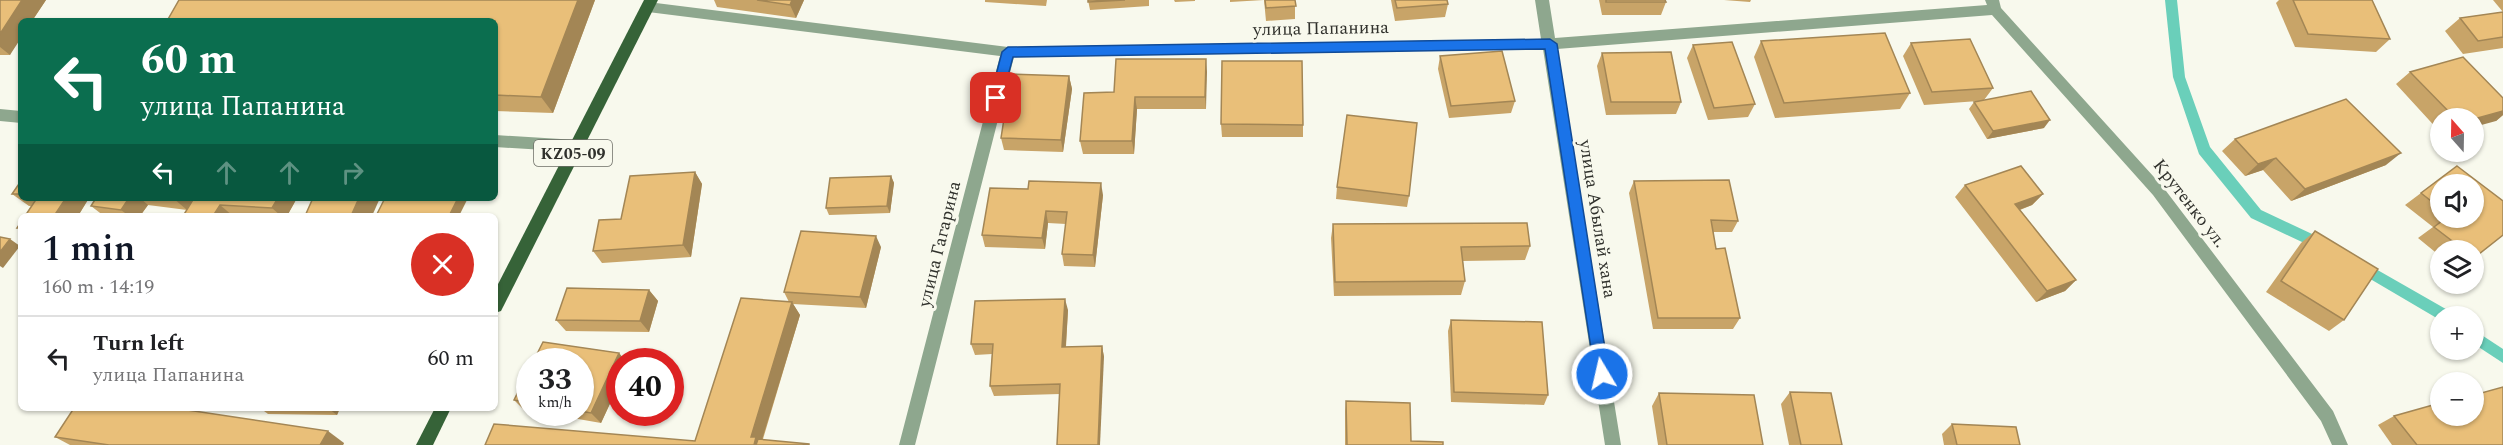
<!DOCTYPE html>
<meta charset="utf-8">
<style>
:root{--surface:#fff;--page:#f6f6f6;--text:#202124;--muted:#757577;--line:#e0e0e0;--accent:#111827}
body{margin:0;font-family:Spectral,serif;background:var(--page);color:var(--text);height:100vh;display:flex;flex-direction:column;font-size:22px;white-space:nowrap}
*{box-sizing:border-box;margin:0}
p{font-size:20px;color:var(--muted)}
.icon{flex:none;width:33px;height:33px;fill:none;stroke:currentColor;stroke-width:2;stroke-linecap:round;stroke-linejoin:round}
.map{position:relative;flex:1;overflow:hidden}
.drawer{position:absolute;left:18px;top:213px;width:480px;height:198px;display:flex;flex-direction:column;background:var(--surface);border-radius:9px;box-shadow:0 2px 4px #0004}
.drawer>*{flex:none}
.hud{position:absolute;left:18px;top:18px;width:480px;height:183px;border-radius:9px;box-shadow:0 2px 4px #0004;background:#0b6e4f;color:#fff;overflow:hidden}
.needle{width:39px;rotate:340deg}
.fabs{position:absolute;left:2430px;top:108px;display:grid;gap:12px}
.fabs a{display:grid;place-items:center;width:54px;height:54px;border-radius:50%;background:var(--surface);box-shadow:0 2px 4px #0004;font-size:30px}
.speed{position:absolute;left:516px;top:348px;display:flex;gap:12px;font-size:30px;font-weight:700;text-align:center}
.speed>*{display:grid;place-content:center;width:78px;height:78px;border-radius:50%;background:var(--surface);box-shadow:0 2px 4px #0004;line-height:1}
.speed small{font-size:15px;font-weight:400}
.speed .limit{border:9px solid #d22;background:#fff;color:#111}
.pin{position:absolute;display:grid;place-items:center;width:51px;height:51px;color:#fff;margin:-26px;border-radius:12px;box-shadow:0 3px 9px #0006}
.me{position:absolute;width:66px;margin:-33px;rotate:351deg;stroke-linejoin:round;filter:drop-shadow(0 0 4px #0008)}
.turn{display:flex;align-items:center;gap:21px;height:126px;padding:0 24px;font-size:27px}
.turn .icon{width:78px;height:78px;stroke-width:2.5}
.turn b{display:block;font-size:42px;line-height:51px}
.lanes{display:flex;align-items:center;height:57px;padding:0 24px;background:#0003;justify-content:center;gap:30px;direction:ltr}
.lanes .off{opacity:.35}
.round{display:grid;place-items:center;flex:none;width:63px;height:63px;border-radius:32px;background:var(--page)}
.headline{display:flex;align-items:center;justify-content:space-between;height:102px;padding:0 24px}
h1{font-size:36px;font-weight:600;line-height:45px;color:var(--accent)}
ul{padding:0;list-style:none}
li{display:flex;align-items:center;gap:18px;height:84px;padding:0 24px;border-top:2px solid var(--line)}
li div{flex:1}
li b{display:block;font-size:22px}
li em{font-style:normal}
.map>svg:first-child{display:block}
</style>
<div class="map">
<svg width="2503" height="445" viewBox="0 0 2503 445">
<rect width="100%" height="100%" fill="#f8f9ed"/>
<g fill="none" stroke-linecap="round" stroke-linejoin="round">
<!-- stream -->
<g fill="#6acfba" fill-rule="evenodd">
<path d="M 2165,0 L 2177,0 L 2185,77 L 2210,147 L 2261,210 L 2327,241 L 2329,245 L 2327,249 L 2322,251 L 2317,249 L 2251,218 L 2199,154 L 2173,77 Z"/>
<path d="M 2360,260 L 2451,312 L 2453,316 L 2440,316 L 2440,320 L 2355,270 L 2353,266 L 2355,262 Z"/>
<path d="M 2474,330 L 2503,349 L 2503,363 L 2474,344 Z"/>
</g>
<!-- minor -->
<g fill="#8ea78e" fill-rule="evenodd">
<path d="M 1535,0 L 1549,0 L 1555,38 L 1987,5 L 1985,0 L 1999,0 L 2001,8 L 2163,187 L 2333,411 L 2348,445 L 2332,445 L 2321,421 L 2153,195 L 1992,15 L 1557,49 L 1621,445 L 1605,445 L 1543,49 L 1014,57 L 915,445 L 899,445 L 1000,56 L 648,12 L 641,7 L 648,2 L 1008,47 L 1541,39 Z"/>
<path d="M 0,109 L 21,111 L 21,123 L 0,121 Z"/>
<path d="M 495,135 L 577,140 L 582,142 L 584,146 L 582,150 L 577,152 L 495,147 Z"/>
</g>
<!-- major -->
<g fill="#366338" fill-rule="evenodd">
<path d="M 644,0 L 658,0 L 501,311 L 495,313 L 495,290 Z"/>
<path d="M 435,408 L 451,408 L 433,445 L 416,445 Z"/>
</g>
</g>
<!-- wall -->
<g fill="#c8a468" fill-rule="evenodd">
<path d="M 0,0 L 46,0 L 32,21 L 21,21 L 10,55 L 0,55 Z"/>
<path d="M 179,0 L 595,0 L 553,113 L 495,111 L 495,21 Z"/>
<path d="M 714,0 L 804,0 L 796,18 L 717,7 Z"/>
<path d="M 985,0 L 1047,0 L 1046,6 L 985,2 Z"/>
<path d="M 1088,0 L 1149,0 L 1149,6 L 1090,10 Z"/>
<path d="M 1174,0 L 1195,0 L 1195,1 L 1175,2 Z"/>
<path d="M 1230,0 L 1295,0 L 1295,19 L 1266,21 L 1264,0 L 1230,2 Z"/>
<path d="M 1391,0 L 1447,0 L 1448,4 L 1445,17 L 1395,21 Z"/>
<path d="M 1599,0 L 1665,0 L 1666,2 L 1661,15 L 1602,15 Z"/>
<path d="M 1724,0 L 1751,0 L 1750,2 Z"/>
<path d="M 2279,0 L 2372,0 L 2390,39 L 2376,52 L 2295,47 L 2276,3 Z"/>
<path d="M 2493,0 L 2503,0 L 2503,12 Z"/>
<path d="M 2503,12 L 2503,48 L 2463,54 L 2445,31 L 2460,18 Z"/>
<path d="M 1761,41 L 1910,93 L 1900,109 L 1775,118 L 1754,57 Z"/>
<path d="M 1911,43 L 1993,88 L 1984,100 L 2044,128 L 1987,139 L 1969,109 L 1974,102 L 1978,101 L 1924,105 L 1903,56 Z"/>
<path d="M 1693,45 L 1755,104 L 1748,117 L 1708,120 L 1687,58 Z"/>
<path d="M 1602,53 L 1681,102 L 1676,114 L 1606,115 L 1597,66 Z"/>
<path d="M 1440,56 L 1515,101 L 1511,113 L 1449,118 L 1438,69 Z"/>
<path d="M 1206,59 L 1206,109 L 1137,109 L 1134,154 L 1083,154 L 1080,141 L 1114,92 Z"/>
<path d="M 2410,72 L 2503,98 L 2503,115 L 2496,121 L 2474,118 L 2440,118 L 2440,132 L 2396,84 Z"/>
<path d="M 1069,76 L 1072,89 L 1063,152 L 1004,150 L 1001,138 Z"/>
<path d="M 1221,124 L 1303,125 L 1303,137 L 1222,137 Z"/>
<path d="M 2235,139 L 2386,165 L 2291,201 L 2263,170 L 2245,176 L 2222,151 Z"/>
<path d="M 2457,166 L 2503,201 L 2503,235 L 2474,258 L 2474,250 L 2440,250 L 2440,256 L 2418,238 L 2433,227 L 2405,205 ZM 2440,184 L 2474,184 L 2474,218 L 2440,218 Z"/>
<path d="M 695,172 L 702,184 L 691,257 L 602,263 L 593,251 L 621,219 Z"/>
<path d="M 891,176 L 894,183 L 890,213 L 829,215 L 826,208 Z"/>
<path d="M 21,181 L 21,198 L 89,198 L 78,216 L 25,216 L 31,206 L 29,206 L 12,194 Z"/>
<path d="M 1634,181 L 1738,221 L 1732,232 L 1713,232 L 1716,249 L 1740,318 L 1733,329 L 1653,329 L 1629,193 Z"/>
<path d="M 1965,185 L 2043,194 L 2032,205 L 2020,210 L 2076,280 L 2065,291 L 2036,302 L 1955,197 Z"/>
<path d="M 1337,187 L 1409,196 L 1407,207 L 1336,199 Z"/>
<path d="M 1028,189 L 1103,195 L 1095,267 L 1064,266 L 1062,254 L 1066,224 L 1048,223 L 1045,249 L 985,247 L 982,235 Z"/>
<path d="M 96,198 L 297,198 L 287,216 L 183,216 L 187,210 L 148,205 L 140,216 L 104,216 L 91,206 Z"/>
<path d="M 1333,224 L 1530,246 L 1525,260 L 1463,261 L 1465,281 L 1461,295 L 1334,296 L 1331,238 Z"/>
<path d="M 2315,231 L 2344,320 L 2329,331 L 2266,292 L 2301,243 Z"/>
<path d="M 881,247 L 866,308 L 793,304 L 800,315 L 763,439 L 695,441 L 789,302 L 784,292 Z"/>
<path d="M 649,290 L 658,301 L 649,332 L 566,331 L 556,320 Z"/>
<path d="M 1068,310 L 1066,347 L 1102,346 L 1104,357 L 1060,394 L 994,396 L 990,386 L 992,354 L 975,355 L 971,344 Z"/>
<path d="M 1451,320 L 1548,395 L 1544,405 L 1451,402 L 1448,331 Z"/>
<path d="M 543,342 L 619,353 L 626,362 L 620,362 L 620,382 L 601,423 L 538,412 L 580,412 L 580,362 L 533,362 Z"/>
<path d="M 530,368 L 530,411 L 524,410 L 514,400 Z"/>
<path d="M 1790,392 L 1842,445 L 1789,445 L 1781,404 Z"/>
<path d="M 1659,393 L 1763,445 L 1658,445 L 1652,406 Z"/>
<path d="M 1346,401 L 1411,441 L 1443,445 L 1345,445 L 1345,411 Z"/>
<path d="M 260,408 L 340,408 L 337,415 L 268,414 Z"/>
<path d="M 2394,416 L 2503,445 L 2392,445 L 2378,425 Z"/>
<path d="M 1952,424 L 2020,445 L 1944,445 L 1942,434 Z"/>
<path d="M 55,437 L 344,443 L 343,445 L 70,445 Z"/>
</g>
<!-- shaded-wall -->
<g fill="#a38655">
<path d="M 22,0 L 46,0 L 32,21 L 21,21 L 21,38 L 10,55 L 0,47 L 0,34 Z"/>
<path d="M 578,0 L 595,0 L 553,113 L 541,97 Z"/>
<path d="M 792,0 L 804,0 L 796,18 L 790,5 Z"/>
<path d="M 1206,59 L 1207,72 L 1206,109 L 1205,97 Z"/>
<path d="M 1069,76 L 1072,89 L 1063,152 L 1061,140 Z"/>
<path d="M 1135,97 L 1137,109 L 1134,154 L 1132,141 Z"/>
<path d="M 2503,111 L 2503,115 L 2496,121 L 2474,127 L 2474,119 Z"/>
<path d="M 2050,120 L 2044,128 L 1987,139 L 1993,131 Z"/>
<path d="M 2401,153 L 2386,165 L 2291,201 L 2305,189 Z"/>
<path d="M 2276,158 L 2263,170 L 2245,176 L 2258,164 Z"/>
<path d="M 695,172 L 702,184 L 691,257 L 683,245 Z"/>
<path d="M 891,176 L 894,183 L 890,213 L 887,206 Z"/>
<path d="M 1101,183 L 1103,195 L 1095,267 L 1093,255 Z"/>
<path d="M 2043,194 L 2032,205 L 2005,215 L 2015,204 Z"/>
<path d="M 66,198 L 89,198 L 78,216 L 54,216 Z"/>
<path d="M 129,198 L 140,198 L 148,205 L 140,216 L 129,216 L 121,210 Z"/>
<path d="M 173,198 L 195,198 L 187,210 Z"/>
<path d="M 278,198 L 297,198 L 287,216 L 281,216 L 272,208 Z"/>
<path d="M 359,198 L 380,198 L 372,216 L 351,216 Z"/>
<path d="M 458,198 L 468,198 L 459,216 L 449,216 Z"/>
<path d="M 220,205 L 233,216 L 213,216 Z"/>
<path d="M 1046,211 L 1048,223 L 1045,249 L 1042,238 Z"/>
<path d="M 876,236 L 881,247 L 866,308 L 860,297 Z"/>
<path d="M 10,239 L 20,246 L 3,268 L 0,266 L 0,252 Z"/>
<path d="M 2076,280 L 2065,291 L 2036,302 L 2047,291 Z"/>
<path d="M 649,290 L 658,301 L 649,332 L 640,321 Z"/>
<path d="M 1065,299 L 1068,310 L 1065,358 L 1062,347 Z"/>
<path d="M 792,302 L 800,315 L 761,443 L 763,445 L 754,445 L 751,437 Z"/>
<path d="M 1102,346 L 1104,357 L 1100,445 L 1098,445 Z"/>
<path d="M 619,353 L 626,362 L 620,362 L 620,382 L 601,423 L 591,413 Z"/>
<path d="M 329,408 L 340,408 L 337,415 L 329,409 Z"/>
<path d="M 328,431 L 344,443 L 343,445 L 320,445 Z"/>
</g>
<!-- building -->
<g fill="#e9bf79" stroke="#a38655" stroke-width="1.5">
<path d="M 0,0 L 22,0 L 0,34 Z"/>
<path d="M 179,0 L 578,0 L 541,97 L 495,95 L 495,21 L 167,21 Z"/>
<path d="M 757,0 L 792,0 L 790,5 Z"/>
<path d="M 1088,0 L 1125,0 L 1088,2 Z"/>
<path d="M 1265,0 L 1295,0 L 1296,6 L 1266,8 Z"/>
<path d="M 1395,0 L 1447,0 L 1448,4 L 1397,8 Z"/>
<path d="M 1606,0 L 1665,0 L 1666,2 L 1606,2 Z"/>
<path d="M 2293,0 L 2372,0 L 2390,39 L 2308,34 Z"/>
<path d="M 2503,12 L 2503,37 L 2478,41 L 2460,18 Z"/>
<path d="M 1885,33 L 1910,93 L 1784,103 L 1761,41 Z"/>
<path d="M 1970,39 L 1993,88 L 1932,92 L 1911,43 Z"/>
<path d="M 1732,42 L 1755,104 L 1714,108 L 1693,45 Z"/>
<path d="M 1502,51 L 1515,101 L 1451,106 L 1440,56 Z"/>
<path d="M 1671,52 L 1681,102 L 1611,102 L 1602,53 Z"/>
<path d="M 2463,57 L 2503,98 L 2503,111 L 2474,119 L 2455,118 L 2410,72 Z"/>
<path d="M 1116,59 L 1206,59 L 1205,97 L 1135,97 L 1132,141 L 1080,141 L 1084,93 L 1114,92 Z"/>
<path d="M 1222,61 L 1302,61 L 1303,125 L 1221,124 Z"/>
<path d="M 1011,74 L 1069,76 L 1061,140 L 1001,138 Z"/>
<path d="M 2031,91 L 2050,120 L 1993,131 L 1974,102 Z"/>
<path d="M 2346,99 L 2401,153 L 2305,189 L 2276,158 L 2258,164 L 2235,139 Z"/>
<path d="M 1347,115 L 1417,123 L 1409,196 L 1337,187 Z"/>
<path d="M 2021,166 L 2043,194 L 2015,204 L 2076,280 L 2047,291 L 1965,185 Z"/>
<path d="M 2457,166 L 2503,201 L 2503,235 L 2474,258 L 2474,250 L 2464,250 L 2434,227 L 2446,218 L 2474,218 L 2474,184 L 2440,184 L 2440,208 L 2421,193 Z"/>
<path d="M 695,172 L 683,245 L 593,251 L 599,220 L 621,219 L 630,176 Z"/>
<path d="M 891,176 L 887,206 L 826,208 L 830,178 Z"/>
<path d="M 1729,180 L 1738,221 L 1711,220 L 1716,249 L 1725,248 L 1740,318 L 1658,318 L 1634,181 Z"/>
<path d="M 21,181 L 21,194 L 12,194 Z"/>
<path d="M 1029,181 L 1101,183 L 1093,255 L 1062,254 L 1067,212 L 1046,211 L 1042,238 L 982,235 L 990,188 L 1028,189 Z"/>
<path d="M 37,198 L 66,198 L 54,216 L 25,216 Z"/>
<path d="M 96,198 L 129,198 L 121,210 L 91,206 Z"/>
<path d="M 194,198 L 278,198 L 272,208 L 220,205 L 213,216 L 183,216 Z"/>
<path d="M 313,198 L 359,198 L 351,216 L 305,216 Z"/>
<path d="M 385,198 L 458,198 L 449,216 L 376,216 Z"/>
<path d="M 21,222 L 21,228 L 17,228 Z"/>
<path d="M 1527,223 L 1530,246 L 1461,247 L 1465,281 L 1335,282 L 1333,224 Z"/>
<path d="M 801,231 L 876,236 L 860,297 L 784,292 Z"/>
<path d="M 2315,231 L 2378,269 L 2344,320 L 2281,281 Z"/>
<path d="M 0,237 L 10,239 L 0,252 Z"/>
<path d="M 567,288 L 649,290 L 640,321 L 556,320 Z"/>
<path d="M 741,298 L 792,302 L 751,437 L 756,437 L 754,445 L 485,445 L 494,424 L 695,441 Z"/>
<path d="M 1065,299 L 1062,347 L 1102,346 L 1098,445 L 1057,445 L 1060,384 L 990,386 L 993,344 L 971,344 L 975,301 Z"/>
<path d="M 1451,320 L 1542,322 L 1548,395 L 1454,392 Z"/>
<path d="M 543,342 L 619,353 L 591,413 L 580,411 L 580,362 L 533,362 Z"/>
<path d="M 530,368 L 530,403 L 514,400 Z"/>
<path d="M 2503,387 L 2503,445 L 2417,445 L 2394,416 L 2440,403 L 2440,416 L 2474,416 L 2474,395 Z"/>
<path d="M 1790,392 L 1831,393 L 1842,445 L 1801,445 Z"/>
<path d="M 1659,393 L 1754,395 L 1763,445 L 1667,445 Z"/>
<path d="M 1346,401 L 1410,403 L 1411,441 L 1443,442 L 1443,445 L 1347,445 Z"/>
<path d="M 74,408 L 174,408 L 328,431 L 320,445 L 109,445 L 55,437 Z"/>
<path d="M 266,408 L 329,408 L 329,409 Z"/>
<path d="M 1952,424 L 2016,427 L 2020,445 L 1957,445 Z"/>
<path d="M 758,439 L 809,444 L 809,445 L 756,445 Z"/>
</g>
<!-- route -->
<path fill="#1a73e8" stroke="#114b97" stroke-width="1.5" d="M 1550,39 L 1557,44 L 1609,374 L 1607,379 L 1602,381 L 1597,379 L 1595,374 L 1545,49 L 1013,57 L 1001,102 L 992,102 L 990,98 L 1002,52 L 1008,47 Z"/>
<g text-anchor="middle" stroke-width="6" stroke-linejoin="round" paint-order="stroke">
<!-- shield labels -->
<rect fill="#f8f9ed" stroke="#6c6d66" stroke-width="1.5" x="534" y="140" width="78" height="26" rx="4.5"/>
<g font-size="16" font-weight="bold" fill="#30312c">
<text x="573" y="159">KZ05-09</text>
</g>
<!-- street labels -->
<g font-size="18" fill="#30312c" stroke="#f8f9ed">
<text transform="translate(1321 28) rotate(-1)" y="6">улица Папанина</text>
<text transform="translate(2190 203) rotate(52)" y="6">Крутенко ул.</text>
<text transform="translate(1598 219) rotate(81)" y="6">улица Абылай хана</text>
<text transform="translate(939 244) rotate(-76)" y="6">улица Гагарина</text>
</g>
</g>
</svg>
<div class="fabs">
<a><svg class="needle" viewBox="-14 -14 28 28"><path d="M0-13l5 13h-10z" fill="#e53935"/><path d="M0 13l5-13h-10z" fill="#757577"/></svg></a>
<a><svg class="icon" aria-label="sound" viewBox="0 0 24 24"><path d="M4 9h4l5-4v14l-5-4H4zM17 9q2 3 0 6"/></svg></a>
<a><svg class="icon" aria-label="layers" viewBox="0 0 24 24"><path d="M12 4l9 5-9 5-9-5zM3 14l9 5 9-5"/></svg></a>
<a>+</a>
<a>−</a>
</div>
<div class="speed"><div>33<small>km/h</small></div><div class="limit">40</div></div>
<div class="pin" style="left:996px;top:98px;background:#d93025"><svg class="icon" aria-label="arrive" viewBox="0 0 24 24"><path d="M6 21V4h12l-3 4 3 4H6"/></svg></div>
<svg class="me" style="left:1602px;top:374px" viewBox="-20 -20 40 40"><circle r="17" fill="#1a73e8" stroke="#fff" stroke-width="3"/><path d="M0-11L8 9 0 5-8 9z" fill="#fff"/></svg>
<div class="hud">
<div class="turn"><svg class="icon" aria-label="left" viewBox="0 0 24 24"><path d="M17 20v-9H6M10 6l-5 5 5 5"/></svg><div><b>60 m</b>улица Папанина</div></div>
<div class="lanes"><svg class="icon" aria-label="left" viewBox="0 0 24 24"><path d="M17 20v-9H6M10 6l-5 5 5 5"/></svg><svg class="icon off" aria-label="ahead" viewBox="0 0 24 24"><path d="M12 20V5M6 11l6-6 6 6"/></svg><svg class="icon off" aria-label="ahead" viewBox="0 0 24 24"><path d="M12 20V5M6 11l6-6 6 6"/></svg><svg class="icon off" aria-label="right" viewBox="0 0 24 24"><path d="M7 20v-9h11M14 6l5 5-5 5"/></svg></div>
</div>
<section class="drawer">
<div class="headline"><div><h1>1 min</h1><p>160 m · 14:19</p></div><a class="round" style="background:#d93025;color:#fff"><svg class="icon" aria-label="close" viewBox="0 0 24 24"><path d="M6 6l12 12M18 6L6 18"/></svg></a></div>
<ul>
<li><svg class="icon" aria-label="left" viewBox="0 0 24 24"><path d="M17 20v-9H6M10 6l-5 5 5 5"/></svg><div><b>Turn left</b><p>улица Папанина</p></div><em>60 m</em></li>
</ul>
</section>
</div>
